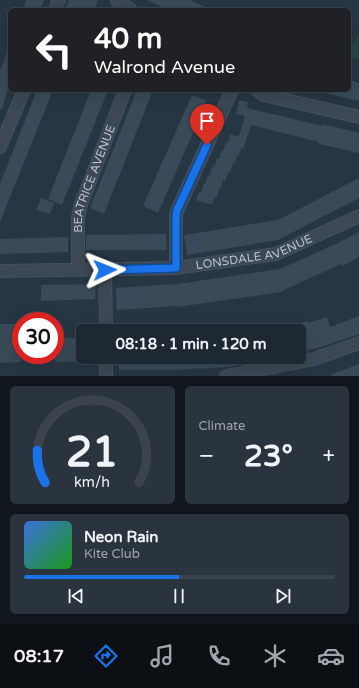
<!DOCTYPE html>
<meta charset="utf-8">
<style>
:root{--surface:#1d2832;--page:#2a343e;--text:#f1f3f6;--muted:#a0a6ac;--line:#3b444d;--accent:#1a73e8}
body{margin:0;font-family:"Varela Round",sans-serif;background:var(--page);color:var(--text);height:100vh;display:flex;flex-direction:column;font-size:15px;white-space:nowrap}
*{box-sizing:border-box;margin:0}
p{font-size:13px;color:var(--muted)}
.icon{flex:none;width:22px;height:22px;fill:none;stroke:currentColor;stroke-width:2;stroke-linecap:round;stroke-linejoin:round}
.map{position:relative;height:376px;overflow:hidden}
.details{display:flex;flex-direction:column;gap:10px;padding:10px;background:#10161c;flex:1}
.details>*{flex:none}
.banner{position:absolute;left:8px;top:8px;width:343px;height:84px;border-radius:6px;box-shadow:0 4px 16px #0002,0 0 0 1px var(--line);background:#202124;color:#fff;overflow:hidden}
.speed{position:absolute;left:12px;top:312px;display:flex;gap:8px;font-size:20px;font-weight:700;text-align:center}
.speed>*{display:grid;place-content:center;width:52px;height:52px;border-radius:50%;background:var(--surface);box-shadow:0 4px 16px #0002,0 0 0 1px var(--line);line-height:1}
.speed .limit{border:6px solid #d22;background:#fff;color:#111}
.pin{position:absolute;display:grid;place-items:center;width:34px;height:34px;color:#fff;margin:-41px -17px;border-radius:50% 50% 50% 0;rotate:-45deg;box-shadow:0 0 4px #0007}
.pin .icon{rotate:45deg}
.me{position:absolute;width:44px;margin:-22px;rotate:88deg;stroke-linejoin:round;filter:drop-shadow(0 0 3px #0008)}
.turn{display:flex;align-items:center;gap:14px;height:84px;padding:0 20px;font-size:18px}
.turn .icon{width:52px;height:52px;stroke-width:2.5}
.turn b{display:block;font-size:28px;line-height:34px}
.big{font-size:30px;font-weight:800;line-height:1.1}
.details .tile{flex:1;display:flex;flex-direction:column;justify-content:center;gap:6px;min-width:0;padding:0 14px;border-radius:6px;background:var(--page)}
.details .dial{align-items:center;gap:0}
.dial svg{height:104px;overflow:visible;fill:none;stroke:var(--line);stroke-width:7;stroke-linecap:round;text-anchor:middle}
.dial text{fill:var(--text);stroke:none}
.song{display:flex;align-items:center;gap:12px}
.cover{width:48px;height:48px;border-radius:6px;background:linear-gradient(135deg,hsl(220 70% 55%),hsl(120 70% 35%))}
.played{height:4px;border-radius:2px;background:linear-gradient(90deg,var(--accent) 50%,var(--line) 50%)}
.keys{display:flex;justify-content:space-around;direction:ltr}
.heat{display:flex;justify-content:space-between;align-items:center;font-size:22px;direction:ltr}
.details .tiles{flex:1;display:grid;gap:10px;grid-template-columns:1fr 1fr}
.tile:last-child{grid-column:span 2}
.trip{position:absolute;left:76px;top:324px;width:230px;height:40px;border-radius:6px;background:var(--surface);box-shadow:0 4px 16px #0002,0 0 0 1px var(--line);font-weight:800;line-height:40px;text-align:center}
.dock{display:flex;height:64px;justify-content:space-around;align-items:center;background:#0c1014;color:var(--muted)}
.dock .icon{width:28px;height:28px}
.dock .selected{color:var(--accent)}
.dock b{font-size:18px;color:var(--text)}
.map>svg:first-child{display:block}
.green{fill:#294444}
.building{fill:#394b59}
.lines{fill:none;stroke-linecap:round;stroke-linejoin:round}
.minor-casing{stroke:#45515c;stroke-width:14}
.minor{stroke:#3c4853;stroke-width:12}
.route-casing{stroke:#114b97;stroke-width:10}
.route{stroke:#1a73e8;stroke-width:7}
.labels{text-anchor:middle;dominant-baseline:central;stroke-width:4;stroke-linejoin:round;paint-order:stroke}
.street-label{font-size:12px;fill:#b9c3cd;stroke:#202d38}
</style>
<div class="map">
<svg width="359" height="376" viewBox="0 0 359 376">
<rect width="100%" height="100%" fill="#273643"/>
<!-- green -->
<path class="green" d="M359,33V60L349,58V51Z"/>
<!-- building -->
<path class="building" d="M26,0H44L40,10H23Z
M69,0H98L94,10H65Z
M147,0H190L211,10H169Z
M9,47H10V83L2,109H0V71Z
M349,80L359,83V101L325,93V90H349Z
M37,90H53L0,222V184Z
M91,90H108L62,205L48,199Z
M137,90H153L104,214L90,208Z
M192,95L207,101L158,213L143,206Z
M239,100L248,102L247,108L323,126V124L359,133V153L319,144V142L251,125L243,149L241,148L239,156L237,155L235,164L233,163L230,172H228L225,181L223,180L221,189L219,188L217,197H215L212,205L196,200L199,192H201L204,183L205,184L208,175L210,176L212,167H214L217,158L219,159L222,150L223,151L226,142L228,143L230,134L239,137L245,116L236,114Z
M359,178V198L278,240L187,255L184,235L278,220Z
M41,198L54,203L50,214L36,210Z
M359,232V257L342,266L341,264L282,291V292L177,307V306L117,310L116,288L171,284V285L280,269L338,243Z
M166,234L167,250H86V235Z
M68,237V252L0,254V239Z
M96,284L95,299L41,301V285Z
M359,316V334L321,347L304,351H300L299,346V331H283L282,328L308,321V323L327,317L330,327Z
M0,324H21V362L0,363Z
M55,338H83V361L55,362Z
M119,357H264V361L226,367L203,369V368L178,370H119Z
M359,364V376H331L330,375Z"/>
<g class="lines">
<defs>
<g id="minor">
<path d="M117,0L131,10"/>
<path d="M55,10L59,0"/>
<path d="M257,90L264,95L359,117"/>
<path d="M0,147L24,90"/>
<path d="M176,268V217L177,211L232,90"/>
<path id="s1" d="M78,270V218L80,207L125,90"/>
<path d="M105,270L106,331"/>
<path id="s2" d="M0,271L176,268L276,254L359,216"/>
<path d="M106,357V376"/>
<path d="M226,376L314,359L359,343"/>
</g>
</defs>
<!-- minor casing -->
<use href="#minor" class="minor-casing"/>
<!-- minor -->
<use href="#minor" class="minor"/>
</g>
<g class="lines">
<defs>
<path id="route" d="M105,270L176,268V217L177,210L207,145"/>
</defs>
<!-- route casing -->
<use href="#route" class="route-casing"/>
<!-- route -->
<use href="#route" class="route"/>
</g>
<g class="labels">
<!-- street labels -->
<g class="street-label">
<text stroke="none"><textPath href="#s1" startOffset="94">BEATRICE AVENUE</textPath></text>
<text stroke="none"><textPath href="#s2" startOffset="256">LONSDALE AVENUE</textPath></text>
</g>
</g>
</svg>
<div class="speed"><div class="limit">30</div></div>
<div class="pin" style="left:207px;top:145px;background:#d93025"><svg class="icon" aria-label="arrive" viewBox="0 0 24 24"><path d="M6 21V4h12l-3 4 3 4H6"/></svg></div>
<svg class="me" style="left:105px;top:270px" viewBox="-20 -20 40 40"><path d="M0-17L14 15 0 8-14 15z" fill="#1a73e8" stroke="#fff" stroke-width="4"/></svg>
<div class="trip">08:18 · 1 min · 120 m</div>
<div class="banner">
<div class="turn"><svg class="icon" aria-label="left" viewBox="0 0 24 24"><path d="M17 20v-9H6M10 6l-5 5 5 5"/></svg><div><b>40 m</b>Walrond Avenue</div></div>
</div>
</div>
<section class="details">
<div class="tiles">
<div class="tile dial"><svg viewBox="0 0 100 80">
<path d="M14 69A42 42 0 1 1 86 69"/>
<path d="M14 69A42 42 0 0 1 8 44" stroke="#1a73e8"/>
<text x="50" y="56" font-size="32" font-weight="700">21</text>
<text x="50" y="72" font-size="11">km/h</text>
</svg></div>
<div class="tile"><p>Climate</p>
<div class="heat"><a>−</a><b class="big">23°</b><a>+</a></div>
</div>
<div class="tile">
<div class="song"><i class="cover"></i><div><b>Neon Rain</b><p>Kite Club</p></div></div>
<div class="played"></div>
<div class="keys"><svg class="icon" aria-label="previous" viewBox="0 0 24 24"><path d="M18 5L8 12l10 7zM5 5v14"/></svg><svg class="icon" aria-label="pause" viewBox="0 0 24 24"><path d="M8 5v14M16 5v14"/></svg><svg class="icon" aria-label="next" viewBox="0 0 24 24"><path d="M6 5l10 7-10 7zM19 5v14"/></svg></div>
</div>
</div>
</section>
<nav class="dock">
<b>08:17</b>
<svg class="icon selected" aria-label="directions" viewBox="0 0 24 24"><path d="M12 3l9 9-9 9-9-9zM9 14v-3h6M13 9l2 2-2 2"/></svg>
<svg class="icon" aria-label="music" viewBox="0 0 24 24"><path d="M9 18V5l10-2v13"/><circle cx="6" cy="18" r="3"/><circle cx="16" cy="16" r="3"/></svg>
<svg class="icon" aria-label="phone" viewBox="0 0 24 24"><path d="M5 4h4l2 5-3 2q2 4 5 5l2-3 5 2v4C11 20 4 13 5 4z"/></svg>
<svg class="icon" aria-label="climate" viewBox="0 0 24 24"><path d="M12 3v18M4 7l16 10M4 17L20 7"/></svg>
<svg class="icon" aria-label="car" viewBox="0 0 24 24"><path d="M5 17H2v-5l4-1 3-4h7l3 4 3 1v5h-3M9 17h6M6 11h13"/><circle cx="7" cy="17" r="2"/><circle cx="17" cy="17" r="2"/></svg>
</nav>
